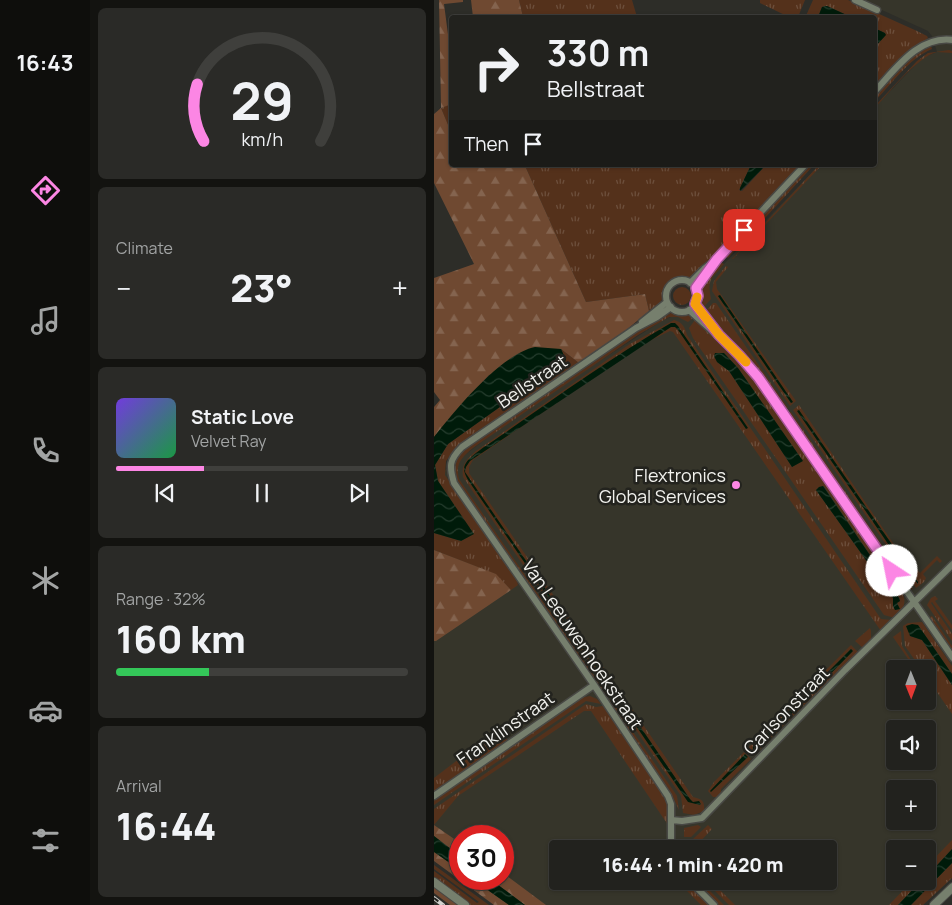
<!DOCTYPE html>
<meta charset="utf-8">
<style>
:root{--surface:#22221e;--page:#2a2a27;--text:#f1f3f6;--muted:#a2a4a4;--line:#3f3f3c;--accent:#fc86e4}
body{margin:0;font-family:Manrope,sans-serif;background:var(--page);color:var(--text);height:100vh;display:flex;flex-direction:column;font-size:19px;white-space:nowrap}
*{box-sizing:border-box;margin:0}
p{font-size:16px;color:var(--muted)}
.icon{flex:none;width:28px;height:28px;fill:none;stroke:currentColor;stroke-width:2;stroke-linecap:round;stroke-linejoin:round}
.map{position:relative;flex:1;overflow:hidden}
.side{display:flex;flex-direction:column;gap:8px;padding:8px;background:#131310;width:344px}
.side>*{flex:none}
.banner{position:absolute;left:15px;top:15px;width:428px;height:152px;border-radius:5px;box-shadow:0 1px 4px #0004,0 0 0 1px var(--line);background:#22221e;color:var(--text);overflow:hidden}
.needle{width:32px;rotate:179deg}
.fabs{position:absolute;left:452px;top:660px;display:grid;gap:10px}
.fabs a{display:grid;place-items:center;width:50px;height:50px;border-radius:5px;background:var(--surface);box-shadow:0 1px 4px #0004,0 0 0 1px var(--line);font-size:25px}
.speed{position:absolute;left:15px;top:825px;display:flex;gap:10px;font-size:25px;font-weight:700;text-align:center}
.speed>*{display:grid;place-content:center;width:65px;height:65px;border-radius:50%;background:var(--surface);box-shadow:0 1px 4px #0004,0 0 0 1px var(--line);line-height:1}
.speed .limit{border:8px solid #d22;background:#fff;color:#111}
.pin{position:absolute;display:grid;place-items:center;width:42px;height:42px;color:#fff;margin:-21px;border-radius:10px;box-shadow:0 2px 8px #0006}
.me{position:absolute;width:55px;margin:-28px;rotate:326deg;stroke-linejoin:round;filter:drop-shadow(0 0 4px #0008)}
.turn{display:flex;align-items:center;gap:18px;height:105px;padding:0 15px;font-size:22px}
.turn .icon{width:65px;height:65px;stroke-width:2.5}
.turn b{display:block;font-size:35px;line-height:42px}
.then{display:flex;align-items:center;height:48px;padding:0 15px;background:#0003;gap:10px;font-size:19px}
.big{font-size:38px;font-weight:800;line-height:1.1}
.side .card{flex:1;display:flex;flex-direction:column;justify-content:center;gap:8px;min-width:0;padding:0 18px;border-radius:8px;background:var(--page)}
.side .dial{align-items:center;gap:0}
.dial svg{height:130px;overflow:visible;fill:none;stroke:var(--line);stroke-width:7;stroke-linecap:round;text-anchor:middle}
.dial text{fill:var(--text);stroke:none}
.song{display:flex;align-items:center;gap:15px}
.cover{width:60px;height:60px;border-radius:8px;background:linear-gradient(135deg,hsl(260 70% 55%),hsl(140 70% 35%))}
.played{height:5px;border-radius:2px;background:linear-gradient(90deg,var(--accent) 30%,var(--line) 30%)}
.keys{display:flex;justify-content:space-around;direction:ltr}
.heat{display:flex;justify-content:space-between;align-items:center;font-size:28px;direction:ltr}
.charge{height:8px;border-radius:4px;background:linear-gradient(90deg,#34c759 32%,var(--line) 0)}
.trip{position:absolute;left:115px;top:840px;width:288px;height:50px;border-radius:5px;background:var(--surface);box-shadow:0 1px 4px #0004,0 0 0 1px var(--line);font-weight:800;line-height:50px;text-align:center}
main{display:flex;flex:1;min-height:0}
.tabs{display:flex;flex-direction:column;width:90px;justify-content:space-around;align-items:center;background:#0e0e0c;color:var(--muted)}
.tabs .icon{width:35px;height:35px}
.tabs .current{color:var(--accent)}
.tabs b{font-size:22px;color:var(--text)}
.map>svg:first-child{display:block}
.built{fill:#36352a;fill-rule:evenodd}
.grass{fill:url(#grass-tufts);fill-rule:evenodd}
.forest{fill:url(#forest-firs)}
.water{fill:url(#water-waves)}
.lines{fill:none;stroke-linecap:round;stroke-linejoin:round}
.minor-casing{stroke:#484844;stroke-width:9}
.tertiary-casing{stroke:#484844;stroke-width:10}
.minor{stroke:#767f6d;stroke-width:6}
.tertiary{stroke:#767f6d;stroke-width:8}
.rail-casing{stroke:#d2d2ce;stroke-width:4}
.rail{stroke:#23231e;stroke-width:2;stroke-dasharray:5.5;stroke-linecap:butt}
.route-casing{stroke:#a45794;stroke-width:12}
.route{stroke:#fc86e4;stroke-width:9}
.slow{stroke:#f59e0b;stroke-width:9}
.poi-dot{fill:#fc86e4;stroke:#23231e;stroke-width:2}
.labels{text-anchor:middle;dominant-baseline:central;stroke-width:5;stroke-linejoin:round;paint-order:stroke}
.street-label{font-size:18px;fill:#f1f1ed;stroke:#23231e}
.poi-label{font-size:18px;fill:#f1f1ed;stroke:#23231e;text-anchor:end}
</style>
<main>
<nav class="tabs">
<b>16:43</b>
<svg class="icon current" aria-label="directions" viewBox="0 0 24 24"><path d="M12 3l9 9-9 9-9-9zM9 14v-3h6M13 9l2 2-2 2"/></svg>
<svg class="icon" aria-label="music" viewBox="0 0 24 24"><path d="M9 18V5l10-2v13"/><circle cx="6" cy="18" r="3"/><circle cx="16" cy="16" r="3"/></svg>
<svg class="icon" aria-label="phone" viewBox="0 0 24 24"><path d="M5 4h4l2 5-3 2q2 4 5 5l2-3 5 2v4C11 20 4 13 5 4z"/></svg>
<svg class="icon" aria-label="climate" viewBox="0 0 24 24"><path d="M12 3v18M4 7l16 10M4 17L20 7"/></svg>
<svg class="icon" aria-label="car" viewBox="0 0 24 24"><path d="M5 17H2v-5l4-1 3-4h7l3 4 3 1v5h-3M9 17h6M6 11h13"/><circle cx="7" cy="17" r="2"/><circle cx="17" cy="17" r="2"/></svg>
<svg class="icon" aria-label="filters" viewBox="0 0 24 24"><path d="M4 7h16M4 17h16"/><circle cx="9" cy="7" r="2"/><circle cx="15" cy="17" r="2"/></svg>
</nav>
<section class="side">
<div class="card dial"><svg viewBox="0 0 100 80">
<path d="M14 69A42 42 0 1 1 86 69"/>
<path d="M14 69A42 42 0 0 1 10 34" stroke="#fc86e4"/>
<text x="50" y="56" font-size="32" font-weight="700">29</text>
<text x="50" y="72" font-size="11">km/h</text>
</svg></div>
<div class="card"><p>Climate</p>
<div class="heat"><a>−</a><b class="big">23°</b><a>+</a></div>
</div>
<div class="card">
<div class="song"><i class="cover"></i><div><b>Static Love</b><p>Velvet Ray</p></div></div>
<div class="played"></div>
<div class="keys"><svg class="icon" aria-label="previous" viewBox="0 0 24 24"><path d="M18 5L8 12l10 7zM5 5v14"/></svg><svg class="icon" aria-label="pause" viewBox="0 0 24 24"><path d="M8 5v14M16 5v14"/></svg><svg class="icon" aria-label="next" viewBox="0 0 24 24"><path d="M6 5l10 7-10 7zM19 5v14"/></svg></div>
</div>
<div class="card"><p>Range · 32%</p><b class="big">160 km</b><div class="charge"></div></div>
<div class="card"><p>Arrival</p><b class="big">16:44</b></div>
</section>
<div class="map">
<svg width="519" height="905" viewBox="0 0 519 905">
<defs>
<pattern id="grass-tufts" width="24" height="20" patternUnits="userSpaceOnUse" patternTransform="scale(1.25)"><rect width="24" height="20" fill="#54311b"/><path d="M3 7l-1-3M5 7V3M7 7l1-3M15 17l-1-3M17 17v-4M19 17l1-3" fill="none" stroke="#6d4f3c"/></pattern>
<pattern id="forest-firs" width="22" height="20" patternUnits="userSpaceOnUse" patternTransform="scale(1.25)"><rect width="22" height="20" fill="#6f4931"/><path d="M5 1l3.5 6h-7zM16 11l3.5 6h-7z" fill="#84644f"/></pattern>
<pattern id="water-waves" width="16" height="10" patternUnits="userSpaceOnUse" patternTransform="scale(1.25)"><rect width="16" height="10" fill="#001b0a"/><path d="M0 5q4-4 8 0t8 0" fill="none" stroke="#263d2e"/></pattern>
</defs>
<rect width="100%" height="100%" fill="#2d2d28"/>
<!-- built -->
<path class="built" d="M426,0H518V871L487,905H65L29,879H69V836H26V877L0,857V642L7,473L87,412L229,320L242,315L254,318L270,299L269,286L385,165H440V108L488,58L503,52L498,36L494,31ZM461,669H494V701H461ZM461,729H494V761H461ZM461,789H494V821H461ZM124,849H394V881H124ZM461,849H494V881H461Z"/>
<!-- grass -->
<path class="grass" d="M85,0H198L203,17H89Z
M326,0H371L364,17H355L326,3Z
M379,0H414L483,31L493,36L494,38L468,57L440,87V48L450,37L451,33L440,28V18L417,17L393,6L388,7L384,17L371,18Z
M497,46L498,49C474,59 458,84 440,102V97L479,56Z
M515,50L518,51V53C514,53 507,52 503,52C484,56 453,95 440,109V107L483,61L494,53Z
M17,104V132L7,108Z
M99,165H317L306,188L305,190L308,191L332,165H367L292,244L257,277L240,279L235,282L232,287L229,298L225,304L215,311L211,294L152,302L92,168Z
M376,165H380L294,258L292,256L302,244Z
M385,165L387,166L299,259H298Z
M286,262L290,264C277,280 273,278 277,299L268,309C259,291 276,275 286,262Z
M292,266L294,267L282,282L283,289L362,401L356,406L278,291L280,281ZM285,295H286L358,402L357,403L284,296Z
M239 296a9 9 0 1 1 18 0a9 9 0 1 1-18 0Z
M279,303H282L354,408L349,407L324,370L271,312Z
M237,313L255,315L259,318L254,322L244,317H235L204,335L46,443C33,453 20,460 25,479L174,696L173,697L23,481C19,467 21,459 32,449L198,334Z
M240,320C248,322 251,327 253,335L447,619L458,620L447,631L239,332L236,331L209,344L39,460L35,467V473L259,797C268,799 271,801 270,811L260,815L249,813L247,796L29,477C27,464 33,459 42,451L196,344Z
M261,320L314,369L461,581C471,597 476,602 461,618L450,615L259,338L255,328ZM290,353L304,368L368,461L358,467L295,371L283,362ZM390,486L465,598L466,601L463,603L465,609L461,610L459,606V598L382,490L385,487Z
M127,349L145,363L21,449L12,461L11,475L83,581L84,585L77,590L61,574L0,550V533L27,541L39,534L4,481L1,465L14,444L132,360Z
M365,405L474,565L478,563L486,573L503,556L508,561L506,563L503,560L489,574L492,578L490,582L482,588L359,410ZM363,411L484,582V583L472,570Z
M356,412H357L479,590L473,586L355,416Z
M501,596L504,599L501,601L518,625V630L498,602L497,603L518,634V641L493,605L497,598Z
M498,616L518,646V653L494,618Z
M488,622L518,666V674L484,625L476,636L488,640L518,685V714L494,679V669H487L471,646L469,626L474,623Z
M436,628L437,631V639L429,648L421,641Z
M467,631L468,646L483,669H481L459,637Z
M417,645L424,652L420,659L417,658L321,754L314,748ZM417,649L418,651L326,746L318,748Z
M156,696L163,699L167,704L152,701L0,805V799L146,698Z
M177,700L243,796L245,810L239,797L175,702Z
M152,704L162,707L169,706L232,799L235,814L234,825L157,711H150L24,796L0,825V809Z
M64,729L66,731L69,730L73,740L0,792V778Z
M310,752L317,759L287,789V794L284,797H279L274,791L280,782Z
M264,825L267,827L257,837H250V828Z
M274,825L278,829L259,849H248L249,841H257Z
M518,840V849L494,875V865Z
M518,863V878L489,905H477Z
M0,865L55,905H37L0,878V871L43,903L45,902L0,869Z
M243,881H251L277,905H267Z
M260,881H266L290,905H284Z
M271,881H277L301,905H295Z
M478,881H487L464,905H455Z"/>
<!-- forest -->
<path class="forest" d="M5,0H29V2L10,4L17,57L18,104L7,108L17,132L18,165H99L92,168L152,302L211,294L215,311L191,331L145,363L127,349L55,375L0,437V407L6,400L0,392V278L40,264L0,183V114L7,108Z
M37,0H85L89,17H39Z
M0,550L62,574L77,590L2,641H0Z
M0,825L26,843V856L0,836Z
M0,852L26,870V879H38L75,905H60L0,861Z
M69,873L112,905H91L56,879H69Z
M0,886L26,905H16L0,893Z"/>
<!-- water -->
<path class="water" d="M391,6H393L417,17H384L388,7Z
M440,28L451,33L452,35L440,48Z
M317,165H332L306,191V188Z
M286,295L359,402L357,403L284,296Z
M237,323H241L244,326L314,428L312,429L244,330L241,327H237L36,461L32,467L31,472L256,799L259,802L265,801L267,804L266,805L254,802L34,480C31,474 28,469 32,463C37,454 66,437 75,430C128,393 181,355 237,323Z
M101,347L127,349L132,360L14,444L1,465L4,481L40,534L27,541L0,533V437C22,409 67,354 101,347Z
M281,353H290L304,368L369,461L358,467L295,371L283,362L280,356Z
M365,410L484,582V584L472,570L363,411Z
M389,486L465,598L466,601L463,603L466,609L461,610L459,606V598L382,490L385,487Z
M478,624L484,625L518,674V685L488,640L476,636L472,626Z
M417,649L419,651L326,746L319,750V747Z
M311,754L314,757L277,792L276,791Z
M0,836L26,856V870L0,852Z
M518,849V863L477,905H464L487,881H494V875Z
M38,879H56L91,905H75Z"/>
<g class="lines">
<defs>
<path id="minor" d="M421,0L443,10
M440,92C461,70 484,35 519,40
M232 296a16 16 0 1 1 32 0a16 16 0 1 1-32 0Z
M256,283L270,269L283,259L371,165
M262,288L280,264
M261,304L281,330
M255,310L305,355L324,377L519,658
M208,322L233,302
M0,796L160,685
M237,820L248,821L268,818L411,670L519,564
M237,849V804L234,796L160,685L20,483C15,466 15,460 28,447L202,328L223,317L237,307
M256,881L280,905"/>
<path id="tertiary" d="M0,882L31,905
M500,905L519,887"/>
</defs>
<!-- minor casing -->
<use href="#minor" class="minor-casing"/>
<!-- tertiary casing -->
<use href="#tertiary" class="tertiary-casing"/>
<!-- minor -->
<use href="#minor" class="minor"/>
<!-- tertiary -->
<use href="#tertiary" class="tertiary"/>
<defs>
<path id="rail" d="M0,898L9,905"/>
</defs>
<!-- rail casing -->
<use href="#rail" class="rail-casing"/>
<!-- rail -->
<use href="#rail" class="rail"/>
</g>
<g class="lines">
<defs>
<path id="route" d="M310,230L283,259L262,288L264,296L261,304L285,335L305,355L324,377L458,571"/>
</defs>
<!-- route casing -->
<use href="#route" class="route-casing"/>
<!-- route -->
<use href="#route" class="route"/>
<!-- slow -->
<path class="slow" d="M263,297L261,304L285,335L312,362"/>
</g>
<!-- markers -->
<circle class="poi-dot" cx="302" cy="485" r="5"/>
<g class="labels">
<!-- street labels -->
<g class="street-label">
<text transform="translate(98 381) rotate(-34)">Bellstraat</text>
<text transform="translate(149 644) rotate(56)">Van Leeuwenhoekstraat</text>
<text transform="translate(352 710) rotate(-46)">Carlsonstraat</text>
<text transform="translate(71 728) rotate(-35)">Franklinstraat</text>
</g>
<!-- poi labels -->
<g class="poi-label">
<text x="292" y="475">Flextronics<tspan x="292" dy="21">Global Services</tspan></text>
</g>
</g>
</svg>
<div class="fabs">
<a><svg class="needle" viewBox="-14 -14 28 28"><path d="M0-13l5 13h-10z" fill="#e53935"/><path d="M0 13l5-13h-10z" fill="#a2a4a4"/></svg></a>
<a><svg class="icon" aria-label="sound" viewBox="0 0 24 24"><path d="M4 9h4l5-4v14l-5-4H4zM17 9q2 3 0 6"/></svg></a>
<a>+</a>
<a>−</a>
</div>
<div class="speed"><div class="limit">30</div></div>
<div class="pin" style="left:310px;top:230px;background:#d93025"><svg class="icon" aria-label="arrive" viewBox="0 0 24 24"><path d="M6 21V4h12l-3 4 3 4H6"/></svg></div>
<svg class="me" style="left:458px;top:571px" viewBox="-20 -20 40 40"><circle r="19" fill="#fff"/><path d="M0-13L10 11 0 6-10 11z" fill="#fc86e4"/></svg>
<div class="trip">16:44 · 1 min · 420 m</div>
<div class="banner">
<div class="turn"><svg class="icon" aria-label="right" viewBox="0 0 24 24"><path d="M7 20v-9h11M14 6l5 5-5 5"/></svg><div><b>330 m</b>Bellstraat</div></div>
<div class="then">Then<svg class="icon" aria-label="arrive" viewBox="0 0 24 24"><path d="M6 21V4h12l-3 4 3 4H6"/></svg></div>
</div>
</div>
</main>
